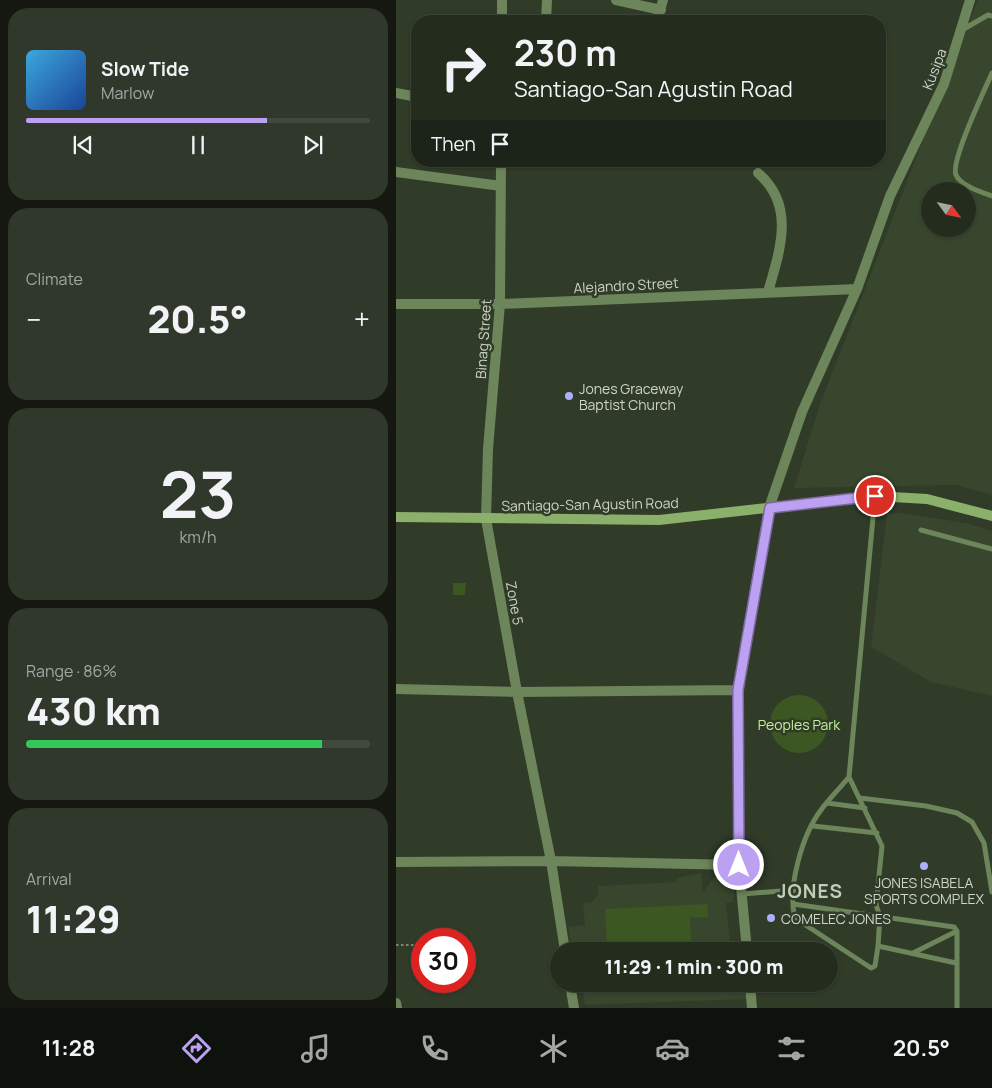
<!DOCTYPE html>
<meta charset="utf-8">
<style>
:root{--surface:#242c1e;--page:#30382b;--text:#f1f3f6;--muted:#a3a7a4;--line:#41483c;--accent:#bca0f2}
body{margin:0;font-family:Manrope,sans-serif;background:var(--page);color:var(--text);height:100vh;display:flex;flex-direction:column;font-size:19px;white-space:nowrap}
*{box-sizing:border-box;margin:0}
p{font-size:16px;color:var(--muted)}
.icon{flex:none;width:28px;height:28px;fill:none;stroke:currentColor;stroke-width:2;stroke-linecap:round;stroke-linejoin:round}
.map{position:relative;flex:1;overflow:hidden}
.details{display:flex;flex-direction:column;gap:8px;padding:8px;background:#141810;width:396px}
.details>*{flex:none}
.hud{position:absolute;left:15px;top:15px;width:475px;height:152px;border-radius:20px;box-shadow:0 1px 4px #0004,0 0 0 1px var(--line);background:#242c1e;color:var(--text);overflow:hidden}
.needle{width:32px;rotate:123deg}
.fabs{position:absolute;left:525px;top:182px;display:grid;gap:10px}
.fabs a{display:grid;place-items:center;width:55px;height:55px;border-radius:50%;background:var(--surface);box-shadow:0 1px 4px #0004,0 0 0 1px var(--line);font-size:25px}
.speed{position:absolute;left:15px;top:928px;display:flex;gap:10px;font-size:25px;font-weight:700;text-align:center}
.speed>*{display:grid;place-content:center;width:65px;height:65px;border-radius:50%;background:var(--surface);box-shadow:0 1px 4px #0004,0 0 0 1px var(--line);line-height:1}
.speed .limit{border:8px solid #d22;background:#fff;color:#111}
.pin{position:absolute;display:grid;place-items:center;width:42px;height:42px;color:#fff;margin:-21px;border:2px solid #fff;border-radius:50%;box-shadow:0 1px 5px #0007}
.me{position:absolute;width:55px;margin:-28px;rotate:0deg;stroke-linejoin:round;filter:drop-shadow(0 0 4px #0008)}
.turn{display:flex;align-items:center;gap:18px;height:105px;padding:0 20px;font-size:22px}
.turn .icon{width:65px;height:65px;stroke-width:2.5}
.turn b{display:block;font-size:35px;line-height:42px}
.then{display:flex;align-items:center;height:48px;padding:0 20px;background:#0003;gap:10px;font-size:19px}
.big{font-size:38px;font-weight:800;line-height:1.1}
.details .card{flex:1;display:flex;flex-direction:column;justify-content:center;gap:8px;min-width:0;padding:0 18px;border-radius:20px;background:var(--page)}
.details .dial{align-items:center;gap:0}
.dial b{font-size:65px;line-height:1}
.song{display:flex;align-items:center;gap:15px}
.cover{width:60px;height:60px;border-radius:8px;background:linear-gradient(135deg,hsl(200 70% 55%),hsl(220 70% 35%))}
.played{height:5px;border-radius:2px;background:linear-gradient(90deg,var(--accent) 70%,var(--line) 70%)}
.keys{display:flex;justify-content:space-around;direction:ltr}
.heat{display:flex;justify-content:space-between;align-items:center;font-size:28px;direction:ltr}
.charge{height:8px;border-radius:4px;background:linear-gradient(90deg,#34c759 86%,var(--line) 0)}
.trip{position:absolute;left:154px;top:942px;width:288px;height:50px;border-radius:25px;background:var(--surface);box-shadow:0 1px 4px #0004,0 0 0 1px var(--line);font-weight:800;line-height:50px;text-align:center}
.dock{display:flex;height:80px;justify-content:space-around;align-items:center;background:#0e120c;color:var(--muted)}
.dock .icon{width:35px;height:35px}
.dock .selected{color:var(--accent)}
.dock b{font-size:22px;color:var(--text)}
main{display:flex;flex:1;min-height:0}
.map>svg:first-child{display:block}
.built{fill:#38462d;fill-rule:evenodd}
.green{fill:#3c5721}
.lines{fill:none;stroke-linecap:round;stroke-linejoin:round}
.path{stroke:#7d8676;stroke-width:2;stroke-dasharray:2.5 2.5;stroke-linecap:butt}
.service{stroke:#6d855a;stroke-width:5}
.minor{stroke:#6d855a;stroke-width:10}
.secondary{stroke:#8ab06c;stroke-width:10}
.route-casing{stroke:#7a689d;stroke-width:12}
.route{stroke:#bca0f2;stroke-width:9}
.poi-dot{fill:#acaffb;stroke:#303b28;stroke-width:2}
.labels{text-anchor:middle;dominant-baseline:central;stroke-width:5;stroke-linejoin:round;paint-order:stroke}
.street-label{font-size:14px;fill:#cdd4c8;stroke:#303b28}
.poi-label{font-size:14px;fill:#cdd4c8;stroke:#303b28;text-anchor:start}
.park-label{font-size:14px;fill:#c0ef9a;stroke:#303b28}
.district-label{font-size:19px;font-weight:bold;letter-spacing:1px;fill:#c1ceb7;stroke:#303b28}
</style>
<main>
<section class="details">
<div class="card">
<div class="song"><i class="cover"></i><div><b>Slow Tide</b><p>Marlow</p></div></div>
<div class="played"></div>
<div class="keys"><svg class="icon" aria-label="previous" viewBox="0 0 24 24"><path d="M18 5L8 12l10 7zM5 5v14"/></svg><svg class="icon" aria-label="pause" viewBox="0 0 24 24"><path d="M8 5v14M16 5v14"/></svg><svg class="icon" aria-label="next" viewBox="0 0 24 24"><path d="M6 5l10 7-10 7zM19 5v14"/></svg></div>
</div>
<div class="card"><p>Climate</p>
<div class="heat"><a>−</a><b class="big">20.5°</b><a>+</a></div>
</div>
<div class="card dial"><b>23</b><p>km/h</p></div>
<div class="card"><p>Range · 86%</p><b class="big">430 km</b><div class="charge"></div></div>
<div class="card"><p>Arrival</p><b class="big">11:29</b></div>
</section>
<div class="map">
<svg width="596" height="1008" viewBox="0 0 596 1008">
<rect width="100%" height="100%" fill="#303b28"/>
<!-- built -->
<path class="built" d="M582,0H596V495L560,485L398,488L424,404ZM534,191H571V229H534Z
M504,513L570,523L596,531V696L535,682L475,647L491,514Z
M305,873L307,892L319,876L337,878L338,902L330,903L335,951H193L192,941L175,943L172,927L189,925L187,903L195,902L202,895V886L281,882V878Z
M186,984H351L352,999L189,1005Z"/>
<!-- green -->
<path class="green" d="M57,583H70L69,595H57Z
M374 724a29 29 0 1 1 58 0a29 29 0 1 1-58 0Z
M311,904L312,917L294,918L295,951H211L209,909Z"/>
<g class="lines">
<!-- path -->
<path class="path" d="M0,945H26"/>
<!-- service -->
<path class="service" d="M566,30L592,15L596,16
M596,73C589,89 554,162 560,175C565,186 585,192 596,196
M479,496L453,777L486,846L480,905L484,916L482,946
M525,530L596,549
M453,777C444,788 433,799 425,810C406,835 391,888 399,918L475,968L479,966L482,946L560,963
M464,798L530,806L561,813L576,822L588,843L596,892
M431,803L469,808
M417,826L481,833
M346,894L398,890
M397,904L558,927L561,931V1008
M517,953L561,931"/>
<!-- minor -->
<path class="minor" d="M106,0V21
M220,0L265,10
M150,21L151,0
M261,21L267,0
M0,93L21,97
M105,161L104,304L92,449L90,519L121,692L155,861L169,951
M0,172L105,186
M362,173C400,206 384,250 372,292
M0,304H104L461,289
M0,689L121,692L342,690
M0,862L155,861L343,865
M351,951L343,865L342,690L373,508L406,412L461,289L494,196L548,84L574,0
M174,984L178,1008
M354,984L356,1008
M0,1003L1,1008"/>
<!-- secondary -->
<path class="secondary" d="M0,517L263,520L479,496L531,499L596,516"/>
</g>
<g class="lines">
<defs>
<path id="route" d="M343,865L342,690L374,508L479,496"/>
</defs>
<!-- route casing -->
<use href="#route" class="route-casing"/>
<!-- route -->
<use href="#route" class="route"/>
</g>
<!-- markers -->
<g class="poi-dot">
<circle cx="173" cy="396" r="5"/>
<circle cx="528" cy="866" r="5"/>
<circle cx="375" cy="918" r="5"/>
</g>
<g class="labels">
<!-- street labels -->
<g class="street-label">
<text transform="translate(538 69) rotate(-69)">Kusipa</text>
<text transform="translate(230 285) rotate(-3)">Alejandro Street</text>
<text transform="translate(87 339) rotate(-86)">Binag Street</text>
<text transform="translate(194 504) rotate(-1)">Santiago-San Agustin Road</text>
<text transform="translate(119 603) rotate(80)">Zone 5</text>
</g>
<!-- poi labels -->
<g class="poi-label">
<text x="183" y="388">Jones Graceway<tspan x="183" dy="16">Baptist Church</tspan></text>
<text x="528" y="882" text-anchor="middle">JONES ISABELA<tspan x="528" dy="16">SPORTS COMPLEX</tspan></text>
<text x="385" y="918">COMELEC JONES</text>
</g>
<!-- park labels -->
<g class="park-label">
<text x="403" y="724">Peoples Park</text>
</g>
<!-- district labels -->
<g class="district-label">
<text x="414" y="891">JONES</text>
</g>
</g>
</svg>
<div class="fabs">
<a><svg class="needle" viewBox="-14 -14 28 28"><path d="M0-13l5 13h-10z" fill="#e53935"/><path d="M0 13l5-13h-10z" fill="#a3a7a4"/></svg></a>
</div>
<div class="speed"><div class="limit">30</div></div>
<div class="pin" style="left:479px;top:496px;background:#d93025"><svg class="icon" aria-label="arrive" viewBox="0 0 24 24"><path d="M6 21V4h12l-3 4 3 4H6"/></svg></div>
<svg class="me" style="left:343px;top:865px" viewBox="-20 -20 40 40"><circle r="17" fill="#bca0f2" stroke="#fff" stroke-width="3"/><path d="M0-11L8 9 0 5-8 9z" fill="#fff"/></svg>
<div class="trip">11:29 · 1 min · 300 m</div>
<div class="hud">
<div class="turn"><svg class="icon" aria-label="right" viewBox="0 0 24 24"><path d="M7 20v-9h11M14 6l5 5-5 5"/></svg><div><b>230 m</b>Santiago-San Agustin Road</div></div>
<div class="then">Then<svg class="icon" aria-label="arrive" viewBox="0 0 24 24"><path d="M6 21V4h12l-3 4 3 4H6"/></svg></div>
</div>
</div>
</main>
<nav class="dock">
<b>11:28</b>
<svg class="icon selected" aria-label="directions" viewBox="0 0 24 24"><path d="M12 3l9 9-9 9-9-9zM9 14v-3h6M13 9l2 2-2 2"/></svg>
<svg class="icon" aria-label="music" viewBox="0 0 24 24"><path d="M9 18V5l10-2v13"/><circle cx="6" cy="18" r="3"/><circle cx="16" cy="16" r="3"/></svg>
<svg class="icon" aria-label="phone" viewBox="0 0 24 24"><path d="M5 4h4l2 5-3 2q2 4 5 5l2-3 5 2v4C11 20 4 13 5 4z"/></svg>
<svg class="icon" aria-label="climate" viewBox="0 0 24 24"><path d="M12 3v18M4 7l16 10M4 17L20 7"/></svg>
<svg class="icon" aria-label="car" viewBox="0 0 24 24"><path d="M5 17H2v-5l4-1 3-4h7l3 4 3 1v5h-3M9 17h6M6 11h13"/><circle cx="7" cy="17" r="2"/><circle cx="17" cy="17" r="2"/></svg>
<svg class="icon" aria-label="filters" viewBox="0 0 24 24"><path d="M4 7h16M4 17h16"/><circle cx="9" cy="7" r="2"/><circle cx="15" cy="17" r="2"/></svg>
<b>20.5°</b>
</nav>
